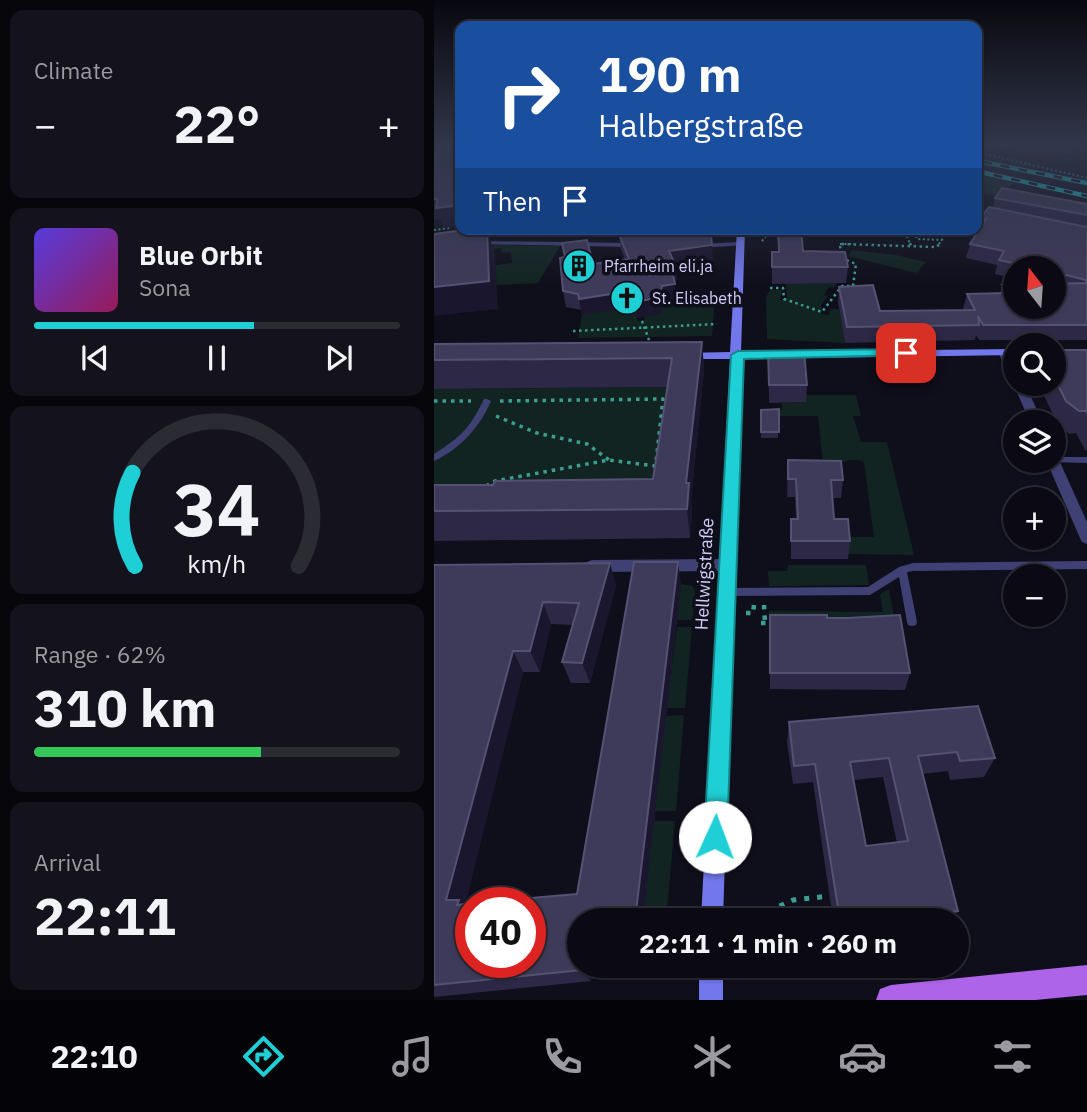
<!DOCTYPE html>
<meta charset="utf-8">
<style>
:root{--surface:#0b0a14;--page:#14131d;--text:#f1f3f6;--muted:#9a9aa0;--line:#2b2b34;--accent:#1ecfd5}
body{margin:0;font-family:"IBM Plex Sans",sans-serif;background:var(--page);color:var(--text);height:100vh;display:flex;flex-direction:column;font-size:26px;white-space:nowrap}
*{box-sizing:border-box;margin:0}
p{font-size:23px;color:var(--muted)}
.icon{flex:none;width:38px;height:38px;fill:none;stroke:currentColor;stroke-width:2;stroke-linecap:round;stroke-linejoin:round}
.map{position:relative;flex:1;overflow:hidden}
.drawer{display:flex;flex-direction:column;gap:10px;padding:10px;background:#06060b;width:434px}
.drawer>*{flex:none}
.banner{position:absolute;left:21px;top:21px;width:527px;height:214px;border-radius:14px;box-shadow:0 2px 5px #0004,0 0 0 2px var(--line);background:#1a4fa0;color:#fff;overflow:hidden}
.needle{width:46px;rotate:343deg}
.tools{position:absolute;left:569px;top:256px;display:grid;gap:14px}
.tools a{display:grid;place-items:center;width:63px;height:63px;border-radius:50%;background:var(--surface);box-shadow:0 2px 5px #0004,0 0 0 2px var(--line);font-size:35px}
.speed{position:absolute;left:21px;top:887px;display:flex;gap:14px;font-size:35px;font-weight:700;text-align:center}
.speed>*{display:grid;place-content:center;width:91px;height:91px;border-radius:50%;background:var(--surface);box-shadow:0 2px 5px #0004,0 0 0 2px var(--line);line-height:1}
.speed .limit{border:10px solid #d22;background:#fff;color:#111}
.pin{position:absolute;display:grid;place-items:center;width:60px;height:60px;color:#fff;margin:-30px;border-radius:14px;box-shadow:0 4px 10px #0006}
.me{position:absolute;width:77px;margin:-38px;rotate:2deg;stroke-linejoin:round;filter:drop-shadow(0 0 5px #0008)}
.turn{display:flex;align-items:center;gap:24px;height:147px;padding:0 28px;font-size:32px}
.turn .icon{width:91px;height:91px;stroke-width:2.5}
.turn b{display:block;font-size:49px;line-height:60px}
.then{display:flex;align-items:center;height:66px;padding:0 28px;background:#0003;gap:14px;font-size:26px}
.big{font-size:52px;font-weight:800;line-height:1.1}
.drawer .tile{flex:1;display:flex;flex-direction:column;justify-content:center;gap:10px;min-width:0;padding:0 24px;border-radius:14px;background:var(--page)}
.drawer .dial{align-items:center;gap:0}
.dial svg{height:182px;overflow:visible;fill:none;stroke:var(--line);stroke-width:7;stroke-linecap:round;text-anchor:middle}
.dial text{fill:var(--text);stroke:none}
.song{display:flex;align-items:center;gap:21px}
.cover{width:84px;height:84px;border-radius:10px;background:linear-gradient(135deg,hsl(250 70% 55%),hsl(330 70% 35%))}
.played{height:7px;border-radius:4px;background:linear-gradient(90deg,var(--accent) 60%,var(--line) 60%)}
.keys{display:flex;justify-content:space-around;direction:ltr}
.heat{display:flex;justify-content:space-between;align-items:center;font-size:38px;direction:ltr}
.charge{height:10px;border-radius:5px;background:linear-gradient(90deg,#34c759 62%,var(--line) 0)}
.trip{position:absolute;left:133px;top:908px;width:402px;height:70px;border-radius:35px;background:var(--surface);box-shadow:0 2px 5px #0004,0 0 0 2px var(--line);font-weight:800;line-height:70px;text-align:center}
.tab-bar{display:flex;height:112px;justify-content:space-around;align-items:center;background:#040408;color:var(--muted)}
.tab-bar .icon{width:49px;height:49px}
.tab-bar .selected{color:var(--accent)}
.tab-bar b{font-size:32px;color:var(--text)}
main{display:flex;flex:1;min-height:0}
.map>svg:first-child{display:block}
.green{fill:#122422}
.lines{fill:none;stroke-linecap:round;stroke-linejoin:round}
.path-far4{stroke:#3c9e92;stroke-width:2;stroke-dasharray:2 2.5;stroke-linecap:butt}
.path-far3{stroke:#3c9e92;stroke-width:2.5;stroke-dasharray:2.5 3.5;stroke-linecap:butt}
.path-far2{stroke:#3c9e92;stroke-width:3.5;stroke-dasharray:3.5 5;stroke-linecap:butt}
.path-far1{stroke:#3c9e92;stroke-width:4.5;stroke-dasharray:4.5 6;stroke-linecap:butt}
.path{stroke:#3c9e92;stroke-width:5;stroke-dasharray:5 8;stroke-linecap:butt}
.lane{fill:#3f4174;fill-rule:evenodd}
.street{fill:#3f4174;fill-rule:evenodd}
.secondary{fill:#7278eb;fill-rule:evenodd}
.primary{fill:#ae64e9;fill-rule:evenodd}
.rail-casing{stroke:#1ecfd5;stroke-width:4.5}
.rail{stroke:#0f0e1b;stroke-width:2.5;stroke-dasharray:9;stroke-linecap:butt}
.wall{fill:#2c2846;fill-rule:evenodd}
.shaded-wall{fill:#19162d}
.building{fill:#3e3a59;stroke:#555172;stroke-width:2;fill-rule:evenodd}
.route{fill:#1ecfd5;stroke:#14878a;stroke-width:2}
.labels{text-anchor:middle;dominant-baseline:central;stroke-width:7;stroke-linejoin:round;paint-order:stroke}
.far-poi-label{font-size:16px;fill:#d0cef8;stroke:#0f0e1b;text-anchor:start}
.street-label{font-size:18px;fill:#d0cef8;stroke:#0f0e1b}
</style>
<main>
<section class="drawer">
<div class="tile"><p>Climate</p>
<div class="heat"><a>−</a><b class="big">22°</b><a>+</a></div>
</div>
<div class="tile">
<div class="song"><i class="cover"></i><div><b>Blue Orbit</b><p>Sona</p></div></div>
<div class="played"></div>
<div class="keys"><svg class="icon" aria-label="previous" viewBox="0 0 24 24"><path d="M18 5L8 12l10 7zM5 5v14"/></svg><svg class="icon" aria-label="pause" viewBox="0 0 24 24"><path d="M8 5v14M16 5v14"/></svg><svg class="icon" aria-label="next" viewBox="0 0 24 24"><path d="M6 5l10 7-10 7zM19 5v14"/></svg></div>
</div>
<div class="tile dial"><svg viewBox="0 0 100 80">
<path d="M14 69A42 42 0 1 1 86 69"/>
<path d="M14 69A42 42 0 0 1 13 28" stroke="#1ecfd5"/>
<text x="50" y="56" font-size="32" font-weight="700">34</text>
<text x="50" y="72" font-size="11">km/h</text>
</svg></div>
<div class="tile"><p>Range · 62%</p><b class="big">310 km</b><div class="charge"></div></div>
<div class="tile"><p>Arrival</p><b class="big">22:11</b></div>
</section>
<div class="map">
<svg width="653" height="1000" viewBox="0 0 653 1000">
<rect width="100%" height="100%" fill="#0f0e1b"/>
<!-- green -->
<path class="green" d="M543,174L579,182L570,197L543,193Z
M0,244L126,246L104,283L34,287L0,273L78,263L77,252L68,253L67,248L0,256Z
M418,250L462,255L492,262L482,273L414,256Z
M352,283H403L400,288L395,287L390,295L394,296L387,305L388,314L395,315L396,309H405L411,343L333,339L332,297L336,290H348L346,300H353Z
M255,298H281L278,336L144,338L148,315L198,307L204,321L211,320L210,317L226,314L230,302Z
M241,387L225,495L0,512V389Z
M371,395H422L427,416H419L427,442H453L480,555L413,554L412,537H440L430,463C416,453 403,469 389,464L384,416H337L336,410H348V403L371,402Z
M354,565H432L435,585L335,586L334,571H353Z
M247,584L258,586L261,591L259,620H243Z
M455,589L460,617L335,618V611L449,612L446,594Z
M243,627H258L251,708H233Z
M250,715L242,811H221L232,716Z
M220,821H241L232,920H209Z"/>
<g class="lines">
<!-- path-far4 -->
<path class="path-far4" d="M542,152L653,178
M0,230L15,228
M473,236L476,244
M482,236L483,239L508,240
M328,241L338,229
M406,244H420
M505,244L513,232"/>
<!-- path-far3 -->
<path class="path-far3" d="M476,243L477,246
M336,288H349L350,299L388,312L408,286H419L422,264L407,258L406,244L503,247L506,243
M208,321L215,340
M139,331L283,324"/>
<!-- path-far2 -->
<path class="path-far2" d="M0,401H37
M66,401L229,399L222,462
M62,416L103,433L153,444L175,460
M52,486L61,481L175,460L221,466"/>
<!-- path-far1 -->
<path class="path-far1" d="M330,605L331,623
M312,613H319L320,605
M327,623H339"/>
<!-- path -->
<path class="path" d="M322,917L359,900L396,896"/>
<!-- lane -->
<path class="lane" d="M46,241L197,243L200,245L197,247L44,244V242Z
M307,242L309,243V245L267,248L264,246L267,244Z
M50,399H53L57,401C46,427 26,449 0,461V454C27,437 36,428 50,399Z
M620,457H653V463L617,462L616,460H620Z
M653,561V569L479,571L473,572L483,622L482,625L478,626L474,625L473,622L465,577L436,595L292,596L289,595L287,592L289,589L292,588L434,587L465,567L479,563Z"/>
<!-- street -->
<path class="street" d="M542,211L569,216L570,218L566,221L542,216Z
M570,349L574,350L581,363V378L575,375L564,352Z
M581,381V383H591L608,422H596L579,383Z
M620,456L625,460L653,522V544L648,542L646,538L612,460H620Z
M293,559L298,561L301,565L298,569L293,571L158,572L153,570L150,566L153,562L158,560Z"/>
<!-- secondary -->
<path class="secondary" d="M303,229H311L307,352L581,349V355L307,359L289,920H267L296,359H250L244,356L250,353L296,352Z
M265,966H289V1000H265Z"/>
<!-- primary -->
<path class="primary" d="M653,965V995L601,1000H442L446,989L457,985Z"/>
<defs>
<path id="rail" d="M549,162L653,183
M542,171L653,196"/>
</defs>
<!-- rail casing -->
<use href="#rail" class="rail-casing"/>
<!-- rail -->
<use href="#rail" class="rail"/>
</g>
<!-- wall -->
<path class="wall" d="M564,145H641L638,154L565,150Z
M561,198L653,204V340H545L542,335L541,340L411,343L404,302L405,287L446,311L530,310L529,309L533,294L566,293L568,285L620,306V268H581V279L561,274L563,265L532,258L536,244L543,232L546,218L559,208Z
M344,229H376V234H368L369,251L414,267L412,283L338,284V252H344Z
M465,229H487L486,236H468Z
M185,234L279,260L241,265L243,280L240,281L243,300L230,302L227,314L202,318L198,307L148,315L147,310L132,307L129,291L159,264L191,259L187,249Z
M268,342L270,370L257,501L258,512L256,538L0,541V485H59L219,479L233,387L0,389V344Z
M620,350H653V450H651L642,433L635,434L623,423L604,383H620Z
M334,351L373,385L372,402L335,403Z
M345,409L344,438H327V410Z
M354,460L409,480L407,498H398L400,519L416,541L414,559H357V519H362L361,497H353Z
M0,565L182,585L156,683H137L128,662L139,625L117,624L106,672H89L31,904L143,894L247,584L209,920H145V966H173L158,968L157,981L0,997Z
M336,615L414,618L476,673L471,690L336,689Z
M355,722L561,758L550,777L516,780L514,771L488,774L524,911L516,920H399L379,782L359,784L353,742ZM449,777L463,843L432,846L420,780Z"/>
<!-- shaded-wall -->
<path class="shaded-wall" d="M0,199H3L26,205V226L9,228L6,219L0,220Z
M53,229L61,254L64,309L0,316V287Z
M278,245L279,260L241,265L243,280L239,281L235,251Z
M241,284L243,300L230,302L227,314L202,318L199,302L228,286Z
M196,291L198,307L148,315L145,299Z
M268,342L270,370L257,501L258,512L256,538L253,509L252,483Z
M244,562L247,584L209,920H201Z
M176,563L182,585L156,683L148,663Z
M109,602L117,624L106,672L96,651Z
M79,651L89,672L31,905L37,911L12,900Z
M147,966H156L158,968L157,981L147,970Z"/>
<!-- building -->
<path class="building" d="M0,145H26V205L2,208L3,199H0Z
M608,145H640L641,147Z
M568,188L653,204V215L561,198Z
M555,207L653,227V325H549L544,316L545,325L413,327L405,287L439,285L446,311L541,310L533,294L573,293L568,285H581V306H620V284L652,283V280L620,272V268H600L565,260L570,251L536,244L552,219L546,218Z
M38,229H53L55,281L0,287V234Z
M344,229H367L369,251L411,252L414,267H338V252H345Z
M185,234L277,236L278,245L235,251L241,264L237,266L241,284L228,286L225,298L199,302L196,291L145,299L144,294L129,291L126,258L131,257L128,243L153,240L159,264L195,259Z
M268,342L252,483H255L253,509L0,511V485H59L61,481L219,479L238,358L0,360V344Z
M620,350H653V413L652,411H645L632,401L620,377Z
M334,351H370L373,385H335Z
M345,409V432H327V410Z
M354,460L407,461L409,480H397L400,519H414L416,541H357V519H364L362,479H354Z
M200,562H244L201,920H145V966H147V970L0,985V565L176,563L148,663L128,662L145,603L109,602L96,651H79L12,900H25L23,905L37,903V962H96V903H41L143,894Z
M336,615H393V618H414L466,615L476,673H336Z
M544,706L561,758L526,761L523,752L484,756L524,911L437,920H406L381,764L360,766L355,722ZM455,758L474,841L432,846L416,762Z"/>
<!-- sky -->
<linearGradient id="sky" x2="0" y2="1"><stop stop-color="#08080f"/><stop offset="0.51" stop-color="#31364a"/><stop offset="1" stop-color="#31364a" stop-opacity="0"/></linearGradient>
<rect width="653" height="285" fill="url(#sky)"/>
<!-- route -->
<path class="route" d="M472,349L476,350V355L310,359L293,837L290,845L281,848L273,845L270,837L297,355L304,351Z"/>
<!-- icons -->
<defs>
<symbol id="building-disc" viewBox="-11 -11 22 22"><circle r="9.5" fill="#1ecfd5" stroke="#0f0e1b"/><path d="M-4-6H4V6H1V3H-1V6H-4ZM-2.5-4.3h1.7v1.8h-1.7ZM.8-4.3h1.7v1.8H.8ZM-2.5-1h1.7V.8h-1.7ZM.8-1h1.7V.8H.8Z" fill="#111"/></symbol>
<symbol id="church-disc" viewBox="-11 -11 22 22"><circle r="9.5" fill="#1ecfd5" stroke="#0f0e1b"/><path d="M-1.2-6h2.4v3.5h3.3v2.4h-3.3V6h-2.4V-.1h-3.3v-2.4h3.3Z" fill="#111"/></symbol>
</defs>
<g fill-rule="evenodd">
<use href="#building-disc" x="126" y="247" width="38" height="38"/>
<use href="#church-disc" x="174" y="279" width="38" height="38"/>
</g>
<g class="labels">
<!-- far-poi labels -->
<g class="far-poi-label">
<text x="170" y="266">Pfarrheim eli.ja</text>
<text x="218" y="298">St. Elisabeth</text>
</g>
<!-- street labels -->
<g class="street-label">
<text transform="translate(270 574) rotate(-87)">Hellwigstraße</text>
</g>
</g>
</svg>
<div class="tools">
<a><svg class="needle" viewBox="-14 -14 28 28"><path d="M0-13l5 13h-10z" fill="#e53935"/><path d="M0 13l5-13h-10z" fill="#9a9aa0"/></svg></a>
<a><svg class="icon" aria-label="search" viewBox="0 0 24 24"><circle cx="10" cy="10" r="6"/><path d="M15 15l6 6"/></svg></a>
<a><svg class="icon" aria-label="layers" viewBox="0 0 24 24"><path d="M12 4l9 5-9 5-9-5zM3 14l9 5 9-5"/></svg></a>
<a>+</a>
<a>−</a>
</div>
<div class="speed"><div class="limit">40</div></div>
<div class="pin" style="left:472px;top:353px;background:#d93025"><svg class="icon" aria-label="arrive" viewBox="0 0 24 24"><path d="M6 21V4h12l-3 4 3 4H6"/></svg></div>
<svg class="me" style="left:281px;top:837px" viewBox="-20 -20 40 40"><circle r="19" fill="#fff"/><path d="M0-13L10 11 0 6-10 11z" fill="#1ecfd5"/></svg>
<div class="trip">22:11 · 1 min · 260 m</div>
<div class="banner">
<div class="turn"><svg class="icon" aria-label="right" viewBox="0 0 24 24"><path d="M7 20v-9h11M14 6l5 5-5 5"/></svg><div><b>190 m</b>Halbergstraße</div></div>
<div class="then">Then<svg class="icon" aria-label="arrive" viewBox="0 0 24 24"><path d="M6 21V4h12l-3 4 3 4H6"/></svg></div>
</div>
</div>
</main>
<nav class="tab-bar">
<b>22:10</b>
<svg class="icon selected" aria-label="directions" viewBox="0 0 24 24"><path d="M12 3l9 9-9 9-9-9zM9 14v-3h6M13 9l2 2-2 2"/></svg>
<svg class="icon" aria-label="music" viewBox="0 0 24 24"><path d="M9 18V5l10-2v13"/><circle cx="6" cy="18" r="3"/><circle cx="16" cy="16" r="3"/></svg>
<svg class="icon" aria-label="phone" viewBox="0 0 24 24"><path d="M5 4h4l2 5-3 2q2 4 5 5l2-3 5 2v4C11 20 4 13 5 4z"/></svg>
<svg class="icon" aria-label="climate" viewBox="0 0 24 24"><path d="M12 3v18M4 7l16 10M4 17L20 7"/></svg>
<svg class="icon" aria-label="car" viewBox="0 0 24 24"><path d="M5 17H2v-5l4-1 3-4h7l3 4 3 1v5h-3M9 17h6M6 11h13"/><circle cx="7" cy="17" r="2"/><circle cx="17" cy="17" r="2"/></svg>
<svg class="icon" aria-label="filters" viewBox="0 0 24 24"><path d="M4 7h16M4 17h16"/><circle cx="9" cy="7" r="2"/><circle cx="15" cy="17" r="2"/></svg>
</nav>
